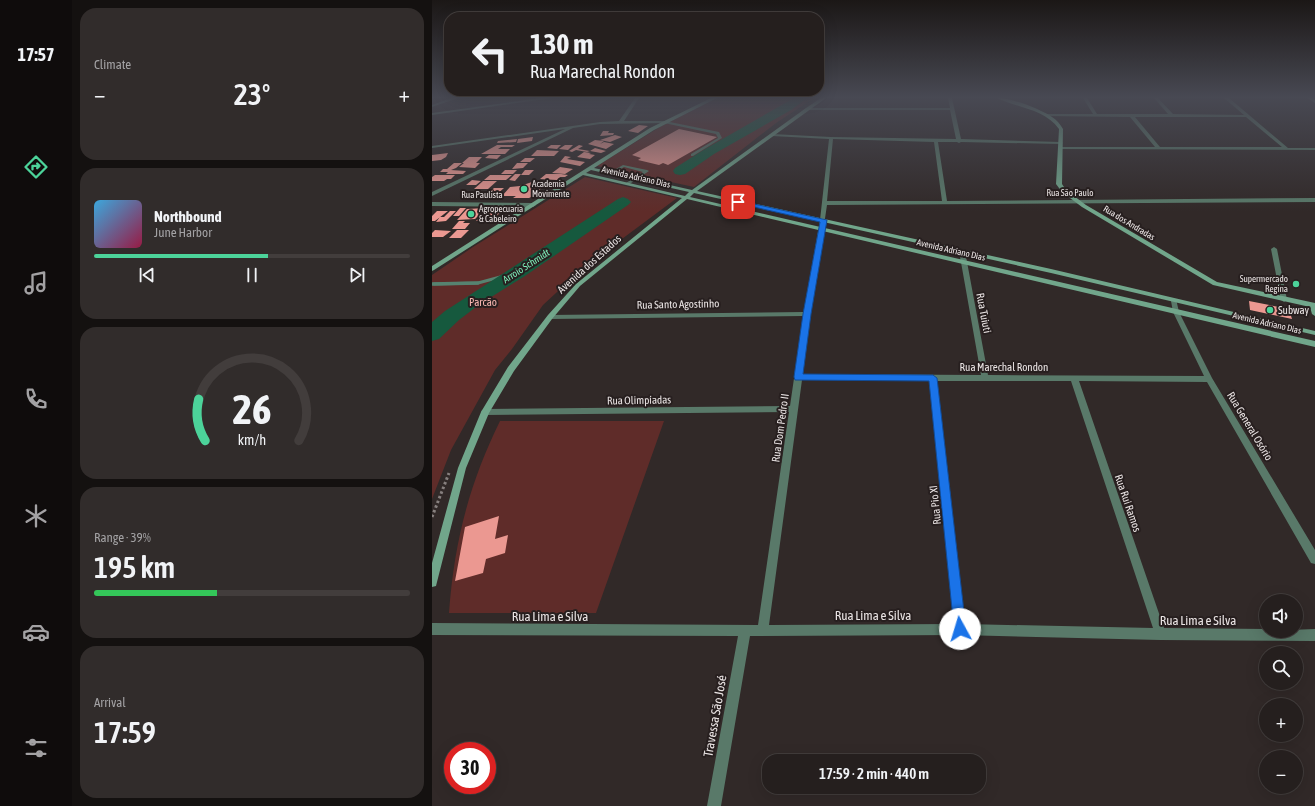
<!DOCTYPE html>
<meta charset="utf-8">
<style>
:root{--surface:#251f1e;--page:#312c2b;--text:#f1f3f6;--muted:#a3a2a4;--line:#423d3c;--accent:#4cd39a}
body{margin:0;font-family:"Asap Condensed",sans-serif;background:var(--page);color:var(--text);height:100vh;display:flex;flex-direction:column;font-size:15px;white-space:nowrap}
*{box-sizing:border-box;margin:0}
p{font-size:13px;color:var(--muted)}
.icon{flex:none;width:22px;height:22px;fill:none;stroke:currentColor;stroke-width:2;stroke-linecap:round;stroke-linejoin:round}
.map{position:relative;flex:1;overflow:hidden}
.side{display:flex;flex-direction:column;gap:8px;padding:8px;background:#141110;width:360px}
.side>*{flex:none}
.hud{position:absolute;left:12px;top:12px;width:380px;height:84px;border-radius:16px;box-shadow:0 4px 16px #0002,0 0 0 1px var(--line);background:#251f1e;color:var(--text);overflow:hidden}
.controls{position:absolute;left:827px;top:594px;display:grid;gap:8px}
.controls a{display:grid;place-items:center;width:44px;height:44px;border-radius:50%;background:var(--surface);box-shadow:0 4px 16px #0002,0 0 0 1px var(--line);font-size:20px}
.speed{position:absolute;left:12px;top:742px;display:flex;gap:8px;font-size:20px;font-weight:700;text-align:center}
.speed>*{display:grid;place-content:center;width:52px;height:52px;border-radius:50%;background:var(--surface);box-shadow:0 4px 16px #0002,0 0 0 1px var(--line);line-height:1}
.speed .limit{border:6px solid #d22;background:#fff;color:#111}
.pin{position:absolute;display:grid;place-items:center;width:34px;height:34px;color:#fff;margin:-17px;border-radius:8px;box-shadow:0 2px 6px #0006}
.me{position:absolute;width:44px;margin:-22px;rotate:354deg;stroke-linejoin:round;filter:drop-shadow(0 0 3px #0008)}
.turn{display:flex;align-items:center;gap:14px;height:84px;padding:0 20px;font-size:18px}
.turn .icon{width:52px;height:52px;stroke-width:2.5}
.turn b{display:block;font-size:28px;line-height:34px}
.big{font-size:30px;font-weight:600;line-height:1.1}
.side .widget{flex:1;display:flex;flex-direction:column;justify-content:center;gap:6px;min-width:0;padding:0 14px;border-radius:16px;background:var(--page)}
.side .dial{align-items:center;gap:0}
.dial svg{height:104px;overflow:visible;fill:none;stroke:var(--line);stroke-width:7;stroke-linecap:round;text-anchor:middle}
.dial text{fill:var(--text);stroke:none}
.song{display:flex;align-items:center;gap:12px}
.cover{width:48px;height:48px;border-radius:6px;background:linear-gradient(135deg,hsl(200 70% 55%),hsl(340 70% 35%))}
.played{height:4px;border-radius:2px;background:linear-gradient(90deg,var(--accent) 55%,var(--line) 55%)}
.keys{display:flex;justify-content:space-around;direction:ltr}
.heat{display:flex;justify-content:space-between;align-items:center;font-size:22px;direction:ltr}
.charge{height:6px;border-radius:3px;background:linear-gradient(90deg,#34c759 39%,var(--line) 0)}
.trip{position:absolute;left:330px;top:754px;width:224px;height:40px;border-radius:16px;background:var(--surface);box-shadow:0 4px 16px #0002,0 0 0 1px var(--line);font-weight:600;line-height:40px;text-align:center}
main{display:flex;flex:1;min-height:0}
.menu{display:flex;flex-direction:column;width:72px;justify-content:space-around;align-items:center;background:#0f0c0c;color:var(--muted)}
.menu .icon{width:28px;height:28px}
.menu .active{color:var(--accent)}
.menu b{font-size:18px;color:var(--text)}
.map>svg:first-child{display:block}
.green{fill:#5f2c29}
.lines{fill:none;stroke-linecap:round;stroke-linejoin:round}
.stream-far1{stroke:#568370;stroke-width:3}
.stream{stroke:#568370;stroke-width:3.5}
.river{fill:#16593e;fill-rule:evenodd}
.building{fill:#eb9891}
.path{stroke:#87807f;stroke-width:3;stroke-dasharray:2.5 2.5;stroke-linecap:butt}
.lane{fill:#597969;fill-rule:evenodd}
.street{fill:#597969;fill-rule:evenodd}
.secondary{fill:#71a68b;fill-rule:evenodd}
.route{fill:#1a73e8;stroke:#114b97}
.poi-dot{fill:#4cd39a;stroke:#271f1f;stroke-width:1.5}
.labels{text-anchor:middle;dominant-baseline:central;stroke-width:4;stroke-linejoin:round;paint-order:stroke}
.far-street-label{font-size:9px;fill:#ebe5e5;stroke:#271f1f}
.far-poi-label{font-size:9px;fill:#ebe5e5;stroke:#271f1f;text-anchor:start}
.far-water-label{font-size:10px;font-style:italic;fill:#7ff2bc;stroke:#271f1f}
.street-label{font-size:11px;fill:#ebe5e5;stroke:#271f1f}
.park-label{font-size:11px;fill:#fcb9b3;stroke:#271f1f}
.poi-label{font-size:11px;fill:#ebe5e5;stroke:#271f1f;text-anchor:start}
.near-street-label{font-size:13px;fill:#ebe5e5;stroke:#271f1f}
</style>
<main>
<nav class="menu">
<b>17:57</b>
<svg class="icon active" aria-label="directions" viewBox="0 0 24 24"><path d="M12 3l9 9-9 9-9-9zM9 14v-3h6M13 9l2 2-2 2"/></svg>
<svg class="icon" aria-label="music" viewBox="0 0 24 24"><path d="M9 18V5l10-2v13"/><circle cx="6" cy="18" r="3"/><circle cx="16" cy="16" r="3"/></svg>
<svg class="icon" aria-label="phone" viewBox="0 0 24 24"><path d="M5 4h4l2 5-3 2q2 4 5 5l2-3 5 2v4C11 20 4 13 5 4z"/></svg>
<svg class="icon" aria-label="climate" viewBox="0 0 24 24"><path d="M12 3v18M4 7l16 10M4 17L20 7"/></svg>
<svg class="icon" aria-label="car" viewBox="0 0 24 24"><path d="M5 17H2v-5l4-1 3-4h7l3 4 3 1v5h-3M9 17h6M6 11h13"/><circle cx="7" cy="17" r="2"/><circle cx="17" cy="17" r="2"/></svg>
<svg class="icon" aria-label="filters" viewBox="0 0 24 24"><path d="M4 7h16M4 17h16"/><circle cx="9" cy="7" r="2"/><circle cx="15" cy="17" r="2"/></svg>
</nav>
<section class="side">
<div class="widget"><p>Climate</p>
<div class="heat"><a>−</a><b class="big">23°</b><a>+</a></div>
</div>
<div class="widget">
<div class="song"><i class="cover"></i><div><b>Northbound</b><p>June Harbor</p></div></div>
<div class="played"></div>
<div class="keys"><svg class="icon" aria-label="previous" viewBox="0 0 24 24"><path d="M18 5L8 12l10 7zM5 5v14"/></svg><svg class="icon" aria-label="pause" viewBox="0 0 24 24"><path d="M8 5v14M16 5v14"/></svg><svg class="icon" aria-label="next" viewBox="0 0 24 24"><path d="M6 5l10 7-10 7zM19 5v14"/></svg></div>
</div>
<div class="widget dial"><svg viewBox="0 0 100 80">
<path d="M14 69A42 42 0 1 1 86 69"/>
<path d="M14 69A42 42 0 0 1 9 37" stroke="#4cd39a"/>
<text x="50" y="56" font-size="32" font-weight="700">26</text>
<text x="50" y="72" font-size="11">km/h</text>
</svg></div>
<div class="widget"><p>Range · 39%</p><b class="big">195 km</b><div class="charge"></div></div>
<div class="widget"><p>Arrival</p><b class="big">17:59</b></div>
</section>
<div class="map">
<svg width="883" height="806" viewBox="0 0 883 806">
<rect width="100%" height="100%" fill="#312928"/>
<!-- green -->
<path class="green" d="M285,98H382L344,123L262,187L165,166L228,127Z
M153,177L245,198L151,268L111,305L80,349L63,370L19,450L0,499V275L41,247Z
M68,421H232L164,613H17C22,543 37,484 68,421Z"/>
<g class="lines">
<!-- stream-far1 -->
<path class="stream-far1" d="M2,284L46,283L87,272"/>
<!-- stream -->
<path class="stream" d="M0,284L46,283"/>
<!-- river -->
<path class="river" d="M362,98H375L359,110L282,154L253,174L248,175L243,174L241,171L243,168L273,149Z
M191,197L196,199L199,202L196,205L93,276L48,304L27,320L7,339L0,341V322L13,311L186,199Z"/>
</g>
<!-- building -->
<path class="building" d="M207,125L216,126L206,133L196,131Z
M247,129L285,137L236,165L231,163L227,165L206,160L209,158L200,155Z
M171,131H177L176,133H182L181,135L168,136Z
M183,135L190,137L178,142L168,140Z
M101,137L100,141L85,143L86,139Z
M85,139L84,142L65,143L66,141Z
M163,140L172,141L168,144L172,142L182,144L174,149L156,144Z
M65,145H83L80,147H69L66,149H78L73,154H49Z
M119,145H129L125,149L115,148Z
M133,145H141L136,150L127,149Z
M147,145L151,146L146,149L158,151L155,152L144,150L140,152L137,151Z
M163,148L174,151L169,153L158,151Z
M105,150L127,151L122,156H99Z
M152,152L159,153L157,154L163,155L158,159L145,157Z
M16,153L14,157L9,160L0,161V155Z
M57,155H69L65,159L53,158Z
M133,156L139,157L135,159L153,162L148,166L128,162Z
M37,157H50L44,163H30Z
M93,158H103L98,162H88Z
M22,163H30L24,168L19,170L34,171L31,174H14L16,172H8L11,169H15Z
M32,163H48L43,168L27,167Z
M85,163H96L91,168L80,169Z
M128,167L141,169L133,174L120,173Z
M73,170H85L81,174H69Z
M93,170H102L97,175H89Z
M83,174H89L83,181L77,180Z
M114,174H129L136,175L133,177H128L125,180L108,179Z
M3,175H23L19,179H15L12,181H0V177Z
M58,175H80L74,180H52Z
M40,180L49,181L44,185H34Z
M51,181H65L56,189H42Z
M103,181L121,182L103,192V195L97,198H81L84,196H70L78,187L88,186Z
M62,188H72L64,195H54Z
M28,208H34L27,216H21Z
M54,208L43,219L25,220L35,209Z
M71,210L60,220L44,221L49,216L52,215L59,211Z
M5,211H16L3,221H0V216Z
M18,211H24L14,221L4,222L8,217H12Z
M27,221H33L31,223H38L33,229H20Z
M3,230L19,231L11,237H0V233Z
M25,230H37L29,238H17Z
M817,301L857,309L860,319L818,310Z
M67,516L63,539L76,535L73,553L54,559L51,573L23,581L33,527Z"/>
<g class="lines">
<!-- path -->
<path class="path" d="M0,517L17,473"/>
<!-- lane -->
<path class="lane" d="M233,121L287,132L290,138L261,156H259V154L286,138L284,134L232,123L231,122Z
M191,165L215,170L217,171L196,185H194V183L211,172L192,167L181,174L177,173Z
M842,247L845,249L855,300L852,302L849,300L839,249Z"/>
<!-- street -->
<path class="street" d="M19,98H26L0,107V105Z
M108,98H121L0,115V113Z
M203,98H207L192,121H234V123L168,124L141,128L0,196V192L133,129L0,148V146L168,122L187,121Z
M516,98H520L529,139L629,142L631,143L629,144L529,142L527,143L525,142H506L515,201L883,198V202L395,205L370,374L549,375L527,251L530,249L533,251L556,375L772,376L741,312L739,301L742,299H744L747,312L780,378L883,550V564L879,563L775,382L647,381L732,628L834,629V631L883,629V641L728,640L528,635L318,636L289,806H275L306,636L0,635V623L326,625L357,412L53,415L50,414L49,412L50,410L53,409L358,406L371,316L118,319L115,317L118,315L372,312L388,220L397,139L340,136L338,135L340,134L399,137L524,139L518,110H375L373,109L375,108H518ZM401,139L502,142L510,201H395ZM370,380H497L522,624L337,625ZM505,381H639L721,628L533,624Z
M651,98H655L665,114H736L722,98H726L741,114L812,115L792,98H797L856,148H883V150L627,149V148L629,147H723L698,117L614,116L612,115L614,114H661ZM703,117H814L850,147H728Z
M0,202L101,203L104,205L101,207L0,206Z"/>
<!-- secondary -->
<path class="secondary" d="M279,98H285L222,130L162,168L260,190L374,108L389,98H394L265,191L619,269L883,331V335L619,273L262,193L258,197L883,341V347L255,199L148,286L120,319L82,371L57,413L34,468L5,582L4,586L0,587V563L26,468L49,412L76,367L116,315L144,284L250,198L151,175L2,270L0,271V266L218,128ZM159,170L257,192L253,196L154,173Z
M565,98C580,98 608,109 620,117C625,120 628,124 631,129L630,184L634,190L654,205L785,282L883,303V316L880,314L878,307L781,285L650,207L630,192L624,184L627,129C613,109 586,108 565,98Z
M876,98H881L883,100V103Z"/>
</g>
<!-- sky -->
<linearGradient id="sky" x2="0" y2="1"><stop stop-color="#1b1716"/><stop offset="0.46" stop-color="#484953"/><stop offset="1" stop-color="#484953" stop-opacity="0"/></linearGradient>
<rect width="883" height="211" fill="url(#sky)"/>
<!-- route -->
<path class="route" d="M304,200L395,220L379,314L371,374L501,375L505,378L534,629L533,634L528,636L524,634L522,629L497,381L363,380L362,377L371,314L388,222L304,203Z"/>
<!-- markers -->
<g class="poi-dot">
<circle cx="92" cy="189" r="4"/>
<circle cx="39" cy="214" r="4"/>
<circle cx="864" cy="284" r="4"/>
<circle cx="838" cy="310" r="4"/>
</g>
<g class="labels">
<!-- far-street labels -->
<g class="far-street-label">
<text transform="translate(204 177) rotate(13)">Avenida Adriano Dias</text>
<text x="638" y="193">Rua São Paulo</text>
<text x="50" y="195">Rua Paulista</text>
<text transform="translate(697 223) rotate(31)">Rua dos Andradas</text>
<text transform="translate(519 250) rotate(13)">Avenida Adriano Dias</text>
<text transform="translate(835 323) rotate(13)">Avenida Adriano Dias</text>
</g>
<!-- far-poi labels -->
<g class="far-poi-label">
<text x="100" y="184">Academia<tspan x="100" dy="10">Movimente</tspan></text>
<text x="47" y="209">Agropecuaria<tspan x="47" dy="10">&amp; Cabeleiro</tspan></text>
<text x="856" y="279" text-anchor="end">Supermercado<tspan x="856" dy="10">Regina</tspan></text>
</g>
<!-- far-water labels -->
<g class="far-water-label">
<text transform="translate(94 266) rotate(-33)">Arroio Schmidt</text>
</g>
<!-- street labels -->
<g class="street-label">
<text transform="translate(157 264) rotate(-42)">Avenida dos Estados</text>
<text transform="translate(246 304) rotate(-1)">Rua Santo Agostinho</text>
<text transform="translate(552 313) rotate(79)">Rua Tuiuti</text>
<text x="572" y="367">Rua Marechal Rondon</text>
<text transform="translate(207 400) rotate(-1)">Rua Olimpíadas</text>
<text transform="translate(818 426) rotate(59)">Rua General Osório</text>
<text transform="translate(348 428) rotate(-82)">Rua Dom Pedro II</text>
<text transform="translate(696 503) rotate(71)">Rua Rui Ramos</text>
<text transform="translate(503 505) rotate(-96)">Rua Pio XI</text>
</g>
<!-- park labels -->
<g class="park-label">
<text x="51" y="302">Parcão</text>
</g>
<!-- poi labels -->
<g class="poi-label">
<text x="846" y="310">Subway</text>
</g>
<!-- near-street labels -->
<g class="near-street-label">
<text x="441" y="615">Rua Lima e Silva</text>
<text x="118" y="616">Rua Lima e Silva</text>
<text x="766" y="620">Rua Lima e Silva</text>
<text transform="translate(283 716) rotate(-80)">Travessa São José</text>
</g>
</g>
</svg>
<div class="controls">
<a><svg class="icon" aria-label="sound" viewBox="0 0 24 24"><path d="M4 9h4l5-4v14l-5-4H4zM17 9q2 3 0 6"/></svg></a>
<a><svg class="icon" aria-label="search" viewBox="0 0 24 24"><circle cx="10" cy="10" r="6"/><path d="M15 15l6 6"/></svg></a>
<a>+</a>
<a>−</a>
</div>
<div class="speed"><div class="limit">30</div></div>
<div class="pin" style="left:306px;top:202px;background:#d93025"><svg class="icon" aria-label="arrive" viewBox="0 0 24 24"><path d="M6 21V4h12l-3 4 3 4H6"/></svg></div>
<svg class="me" style="left:528px;top:629px" viewBox="-20 -20 40 40"><circle r="19" fill="#fff"/><path d="M0-13L10 11 0 6-10 11z" fill="#1a73e8"/></svg>
<div class="trip">17:59 · 2 min · 440 m</div>
<div class="hud">
<div class="turn"><svg class="icon" aria-label="left" viewBox="0 0 24 24"><path d="M17 20v-9H6M10 6l-5 5 5 5"/></svg><div><b>130 m</b>Rua Marechal Rondon</div></div>
</div>
</div>
</main>
